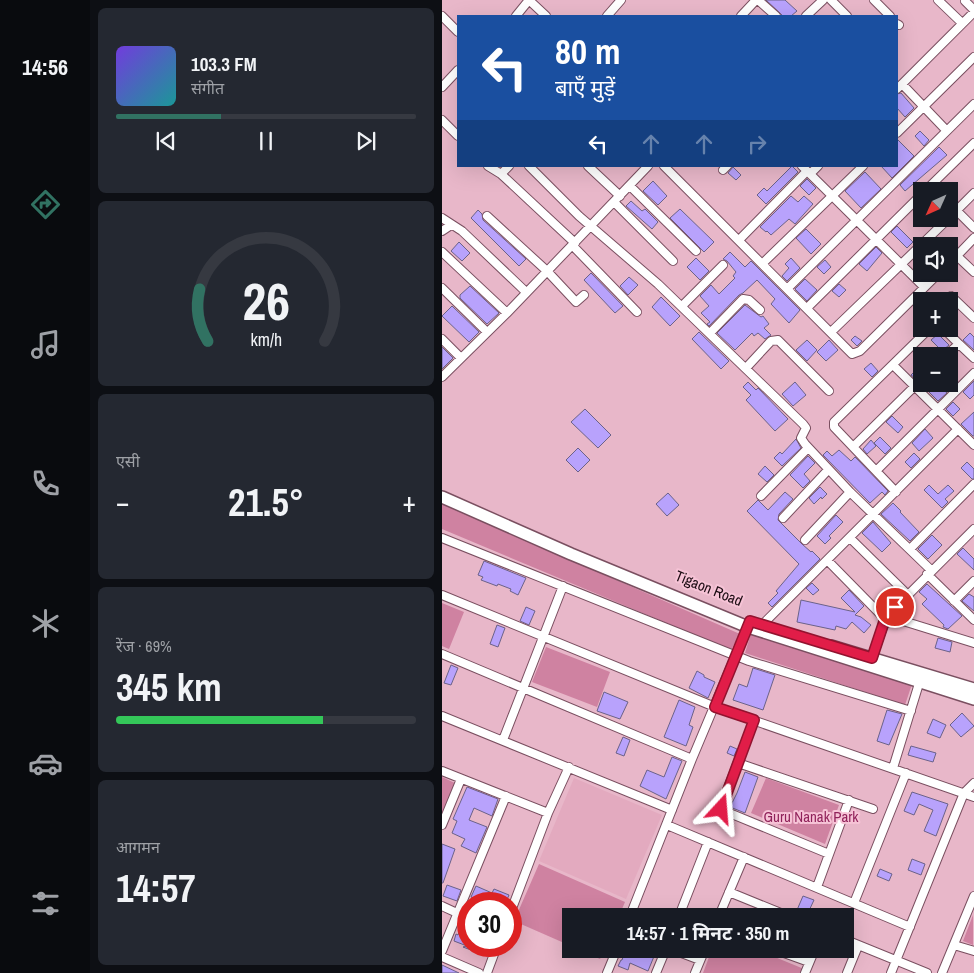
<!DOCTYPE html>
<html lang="hi">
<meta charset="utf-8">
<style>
:root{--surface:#171b24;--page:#242831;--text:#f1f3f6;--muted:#9ea1a6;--line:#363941;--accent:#317262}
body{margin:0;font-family:"Archivo Narrow","Noto Sans Devanagari",sans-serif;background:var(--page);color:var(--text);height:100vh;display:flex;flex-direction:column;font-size:19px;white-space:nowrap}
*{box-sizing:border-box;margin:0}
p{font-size:16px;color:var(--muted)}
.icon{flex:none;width:28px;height:28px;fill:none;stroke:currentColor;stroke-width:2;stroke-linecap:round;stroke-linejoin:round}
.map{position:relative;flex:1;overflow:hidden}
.details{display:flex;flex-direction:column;gap:8px;padding:8px;background:#0d0f14;width:352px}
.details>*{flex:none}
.hud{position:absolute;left:15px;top:15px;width:441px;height:152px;border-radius:0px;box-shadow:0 5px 20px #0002;background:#1a4fa0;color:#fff;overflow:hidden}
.needle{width:32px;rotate:225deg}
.fabs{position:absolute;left:471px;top:182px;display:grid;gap:10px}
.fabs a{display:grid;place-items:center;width:45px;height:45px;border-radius:0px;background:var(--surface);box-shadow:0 5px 20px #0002;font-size:25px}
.speed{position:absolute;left:15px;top:892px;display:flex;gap:10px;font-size:25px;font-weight:700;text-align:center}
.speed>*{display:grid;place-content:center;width:65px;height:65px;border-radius:50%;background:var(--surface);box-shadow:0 5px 20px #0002;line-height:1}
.speed .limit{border:8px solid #d22;background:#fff;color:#111}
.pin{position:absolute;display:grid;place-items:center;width:42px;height:42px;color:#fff;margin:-21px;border:2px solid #fff;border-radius:50%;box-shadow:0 1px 5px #0007}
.me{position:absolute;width:55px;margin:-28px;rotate:19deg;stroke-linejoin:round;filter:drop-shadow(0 0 4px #0008)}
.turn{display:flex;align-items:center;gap:18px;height:105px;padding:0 15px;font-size:22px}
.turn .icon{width:65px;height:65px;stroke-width:2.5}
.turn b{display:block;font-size:35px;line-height:42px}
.lanes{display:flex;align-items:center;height:48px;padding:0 15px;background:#0003;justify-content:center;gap:25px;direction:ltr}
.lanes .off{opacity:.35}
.big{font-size:38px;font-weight:700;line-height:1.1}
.details .widget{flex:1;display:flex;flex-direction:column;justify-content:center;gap:8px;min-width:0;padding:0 18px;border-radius:8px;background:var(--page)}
.details .dial{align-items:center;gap:0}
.dial svg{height:130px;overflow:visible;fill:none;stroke:var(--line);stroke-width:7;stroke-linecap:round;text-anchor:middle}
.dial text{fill:var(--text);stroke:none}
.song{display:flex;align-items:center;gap:15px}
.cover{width:60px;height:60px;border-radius:8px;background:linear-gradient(135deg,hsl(260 70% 55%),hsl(180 70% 35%))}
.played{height:5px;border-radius:2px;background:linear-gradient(90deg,var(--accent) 35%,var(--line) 35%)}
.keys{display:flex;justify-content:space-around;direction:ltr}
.heat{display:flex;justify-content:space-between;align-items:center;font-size:28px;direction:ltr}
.charge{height:8px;border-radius:4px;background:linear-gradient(90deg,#34c759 69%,var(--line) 0)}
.trip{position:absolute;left:120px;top:908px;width:292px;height:50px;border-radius:0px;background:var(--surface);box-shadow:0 5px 20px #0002;font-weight:700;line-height:50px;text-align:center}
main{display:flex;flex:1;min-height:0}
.tabs{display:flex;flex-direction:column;width:90px;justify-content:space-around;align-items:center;background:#090b0e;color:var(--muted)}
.tabs .icon{width:35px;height:35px}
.tabs .on{color:var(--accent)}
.tabs b{font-size:22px;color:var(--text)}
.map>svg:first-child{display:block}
.built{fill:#e3aabf}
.green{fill:#cf82a1}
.building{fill:#b8a2fc;stroke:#6b6289}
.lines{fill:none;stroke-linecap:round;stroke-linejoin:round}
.street-casing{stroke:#7a4f60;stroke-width:10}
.secondary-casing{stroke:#7a4f60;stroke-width:14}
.street{stroke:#fff;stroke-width:8}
.secondary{stroke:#fff;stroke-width:11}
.route-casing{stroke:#92132f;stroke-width:12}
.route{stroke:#e11d48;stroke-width:9}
.labels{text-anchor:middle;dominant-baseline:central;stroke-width:4;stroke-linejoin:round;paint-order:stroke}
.street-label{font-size:15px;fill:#1c0c13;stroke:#f6c3d6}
.park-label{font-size:15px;fill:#90225a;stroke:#f6c3d6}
</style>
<main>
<nav class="tabs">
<b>14:56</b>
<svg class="icon on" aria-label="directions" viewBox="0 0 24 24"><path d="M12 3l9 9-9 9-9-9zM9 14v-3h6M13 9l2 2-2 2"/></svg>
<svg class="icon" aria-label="music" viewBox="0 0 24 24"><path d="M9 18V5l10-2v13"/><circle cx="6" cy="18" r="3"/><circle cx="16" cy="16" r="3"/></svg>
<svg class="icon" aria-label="phone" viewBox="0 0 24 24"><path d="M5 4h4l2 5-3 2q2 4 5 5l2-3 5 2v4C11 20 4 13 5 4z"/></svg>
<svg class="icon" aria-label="climate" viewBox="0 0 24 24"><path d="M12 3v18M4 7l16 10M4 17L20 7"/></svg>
<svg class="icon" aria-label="car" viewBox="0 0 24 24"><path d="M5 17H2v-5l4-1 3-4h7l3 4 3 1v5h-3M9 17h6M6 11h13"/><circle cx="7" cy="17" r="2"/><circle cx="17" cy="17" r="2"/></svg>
<svg class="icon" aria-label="filters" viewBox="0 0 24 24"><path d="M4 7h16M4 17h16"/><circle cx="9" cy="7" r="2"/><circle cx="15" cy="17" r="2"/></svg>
</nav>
<section class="details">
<div class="widget">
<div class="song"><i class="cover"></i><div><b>103.3 FM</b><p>संगीत</p></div></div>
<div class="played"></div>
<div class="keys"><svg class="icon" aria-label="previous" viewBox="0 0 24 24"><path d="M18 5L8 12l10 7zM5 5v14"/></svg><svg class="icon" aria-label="pause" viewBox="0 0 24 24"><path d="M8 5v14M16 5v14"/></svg><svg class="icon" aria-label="next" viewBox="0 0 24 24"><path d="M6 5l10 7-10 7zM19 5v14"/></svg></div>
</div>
<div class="widget dial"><svg viewBox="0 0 100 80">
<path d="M14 69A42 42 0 1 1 86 69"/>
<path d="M14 69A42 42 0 0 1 9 37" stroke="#317262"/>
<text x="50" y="56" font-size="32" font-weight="700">26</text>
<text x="50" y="72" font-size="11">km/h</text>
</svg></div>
<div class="widget"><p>एसी</p>
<div class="heat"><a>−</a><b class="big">21.5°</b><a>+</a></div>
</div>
<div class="widget"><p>रेंज · 69%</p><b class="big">345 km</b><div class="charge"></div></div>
<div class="widget"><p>आगमन</p><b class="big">14:57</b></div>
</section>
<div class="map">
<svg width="532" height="973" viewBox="0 0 532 973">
<rect width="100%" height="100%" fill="#e8b7c9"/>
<!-- built -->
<path class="built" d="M132,778L220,815L184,899L97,861Z"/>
<!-- green -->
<path class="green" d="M0,504L298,634L289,650L0,529Z
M0,603L22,612L7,649L0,646Z
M309,633L470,684L463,705L303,653Z
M104,647L168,672L155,707L90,682Z
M0,777L15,784L0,821Z
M324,778L397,805L383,844L309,813Z
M97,864L183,902L177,916H129V946L72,921Z
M531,915V945L521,941Z
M134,949H163L158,959Z
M270,949H313L362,969L361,973H261Z"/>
<!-- building -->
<path class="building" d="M324,0H343L355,11L349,16H341Z
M459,93L472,108L463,117L455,108V94Z
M478,131L487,140L482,146L473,136Z
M455,139L472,156L450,178L439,166H455Z
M497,147L505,155L463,191L458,185Z
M350,166L356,172L324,204L315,195L322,188L325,191Z
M291,167L299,175L294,180L286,173Z
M423,172L439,189L419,208L403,191Z
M365,179L374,188L367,195L358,186Z
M211,181L225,196L216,205L201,191Z
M349,196L356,202L362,196L371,204L353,224L347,219L329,235L325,231L324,232L318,227Z
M189,201L200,211L203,209L216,222L210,229L184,206Z
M238,209L272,242L262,252L228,218Z
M36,210L40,214L41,220L84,259L77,266L29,218Z
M455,226L471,242L465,248L449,232Z
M364,229L379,244L369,254L354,238Z
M17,242L28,253L20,261L9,251Z
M434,247L440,253L425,271L417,264Z
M288,252L303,267L309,261L358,310L347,323L329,304L333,299L315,280L301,293L297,295L267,326L265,324L268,322L259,313L267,306L258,296L269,285L277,294L293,278L291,276L294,272L285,261L281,259Z
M254,258L267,271L258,280L245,267Z
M349,258L358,268L345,281L340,276L347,268L343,264Z
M383,260L389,267L382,274L375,267Z
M149,273L181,306L173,313L142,280Z
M187,277L196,285L186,295L178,286Z
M363,279L375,290L365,301L353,289Z
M397,284L404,290L397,297L390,291Z
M28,286L57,313L45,324L18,298V295Z
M219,297L238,316L228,326L210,307Z
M303,305L319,317L321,316L327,324L322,328L329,335L323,339L316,333L312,336L310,333L293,350L275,333Z
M10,306L37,332L27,342L0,316Z
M257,332L287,361L279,369L250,339Z
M528,333L532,337V350L521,340Z
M496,334L507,345L500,351L489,340Z
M413,336L420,341L415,346L409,340Z
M365,340L375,350L365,361L354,350Z
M387,340L396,350L384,361L375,352Z
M0,347L11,358L0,369Z
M429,363L436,371L430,377L422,369Z
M480,364V374L473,378L469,375Z
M532,381V395L528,399L521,392Z
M306,382L314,390L316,388L346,419L333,431L304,400L309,395L301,387Z
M353,382L364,395L351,406L340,394Z
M483,384H495L505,393L496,401L481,386Z
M511,402L518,409L511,416L504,409Z
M143,409L169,435L156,448L129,422Z
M532,412V436H531L519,424Z
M450,416L461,427L456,433L444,422Z
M483,429L491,438L477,451L470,443Z
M438,437L449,448L443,454L432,443Z
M354,439L359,448L340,466L332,458L338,452L340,454Z
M429,440L434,446L425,454L421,449Z
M136,448L148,460L136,472L124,460Z
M397,450L409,461L413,457L446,491L443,495L440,492L428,503L381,455L385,451L390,456Z
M472,453L478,459L469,468L463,462Z
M366,456L373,463L362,474L368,481L361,488L348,475Z
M525,462L532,469V479H530L519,468Z
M323,466L332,475L325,482L316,474Z
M487,485L496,494L506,485L512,491L503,499L506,502L500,508L482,490Z
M378,487L385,494L380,499L379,497L372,504L367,498Z
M343,492L351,499L337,514L336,520L360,544L369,552L370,551L378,559L330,607L326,603L336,593L334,591L357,564L305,511L316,500L326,510Z
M226,493L237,505L225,516L214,504Z
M451,503L459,511L458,512L477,532L468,541L439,514Z
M394,515L401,522L387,536L389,538L383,544L375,536Z
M431,522L449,543L440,552L420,533Z
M490,535L500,545L486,559L476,549Z
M521,548L532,559V570L515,554Z
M42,561L84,578L76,595L68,591L69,589L56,584L55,586L39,580L41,577L36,575Z
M370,583L377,590L371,595L364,588Z
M485,584L520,616L506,629L501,627L502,625L480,604L485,599L477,592Z
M407,590L422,606L413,615L419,617L429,625L422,633L410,622L404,629L394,626L393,630L355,622L359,600L413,612L399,598Z
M527,594L532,597V611L520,601Z
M84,607L93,611L87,625L78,621Z
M55,625L63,628L56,647L48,644Z
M496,638L510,642L508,652L493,648Z
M9,665L16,668L9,685L2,683Z
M311,668L333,675L321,710L291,700L297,684L305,687Z
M255,671L262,675V677L273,682L266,698L247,688Z
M162,692L186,702L178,719L155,711Z
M237,700L253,707L247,725L251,727L244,746L222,737Z
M445,710L460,714L447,745L435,741Z
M520,713L532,726L519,737L508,725Z
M491,719L504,725L498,738L485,733Z
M181,737L188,740L182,756L174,753Z
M288,746L295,749L292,756L285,753Z
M469,746L494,753L491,762L466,755Z
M230,757L240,761L224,799L198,786L205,770L222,777Z
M303,772L316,777L303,813L288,807L295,793Z
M25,787L56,799L50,816L32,808L27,820L45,827L34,853L19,846L23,839L10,833L15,821L11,819Z
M470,792L506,804L494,836L482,831L491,810L477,804L472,815L462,811Z
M0,844L13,849L1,883H0Z
M470,859L483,864L479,875L466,870Z
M438,869L450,874L447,881L435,876Z
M5,885L19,890L15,901L1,896Z
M34,886L50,893L52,889L67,895L63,904H45L29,897Z
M361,896L372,900L365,915L355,910Z
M26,910V946H48L45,956L21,947L25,946L12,941L14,934L16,935Z
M184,949H215L206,971L188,963L186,970L176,966L179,960H180Z
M0,965L17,973H0Z"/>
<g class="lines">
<defs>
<path id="street" d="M87,0L104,16
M316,0L334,16
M389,0L405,16
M432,0L448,16
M496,0L520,23
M523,1L532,10
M0,16L16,32
M74,16L87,0
M165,16L179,0
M299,16L314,0
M364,16L381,0
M455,24L457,25
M460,84L504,130
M0,87L16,70
M455,89L532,12
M0,120L16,136
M455,133L532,57
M46,166L59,174L133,243
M87,166L137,216L216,284L361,424L364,428L359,438L363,444L408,492L489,570
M146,166L178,196
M222,166L410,354L418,351L496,274
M360,166L482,287
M281,170L285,166
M59,174L67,166
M368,174L376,166
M188,186L254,251
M483,191L532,143
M172,202L231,261
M508,204L532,228
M45,216L105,271L134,302L142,295
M508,217L532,193
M0,218L20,231L84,292
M0,231L9,225
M297,240L365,171
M130,245L195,312
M0,252L65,313
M515,256L532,272
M321,263L421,166
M508,263L532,238
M0,288L45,332
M346,288L532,104
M509,296L532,318
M240,306L281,265
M365,308L480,194
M502,329L517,344
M389,332L506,219
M268,333L301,299L307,300L318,310
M0,339L19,358
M503,356L517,344L532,358
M451,365L532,445
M304,368L329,341L336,340L387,391
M0,377L65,313L206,166
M411,447L480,379
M434,471L532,373
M454,492L392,427V422L487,329
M319,496L366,448
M341,518L386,470
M0,538L307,661L469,711
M408,538L465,594
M363,540L408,492
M468,549L532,484
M386,561L443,619
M485,574L532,620
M0,595L273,707L532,797
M512,601L532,581
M445,616L532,643
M320,625L516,429
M0,654L250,759
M430,658L445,616L532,529
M0,716L230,810
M312,720L279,806L280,810L387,854
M61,740L121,586
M296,763L431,809
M451,768L479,677
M0,771L106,813
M0,825L19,779
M225,825L468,927
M375,887L407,800
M287,892L346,916
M412,903L464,773
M0,906L15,913
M69,911L106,813L127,767
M188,916L250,759L308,621
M237,916L266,842
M277,916L302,857
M404,940L485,973
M512,945L532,951
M229,949L258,960
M331,949L367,962
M0,951L64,796
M0,957L37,973
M45,973L55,946
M165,973L175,949
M214,973L224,949
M253,973L263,949
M363,973L373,949
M405,973L416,946
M449,973L522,793L532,783
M500,973L532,896"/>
<path id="secondary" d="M0,497L129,554L306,627L532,699
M389,646L532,689"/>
</defs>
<!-- street casing -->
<use href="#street" class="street-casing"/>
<!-- secondary casing -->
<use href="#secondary" class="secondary-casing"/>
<!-- street -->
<use href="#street" class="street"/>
<!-- secondary -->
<use href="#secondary" class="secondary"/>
</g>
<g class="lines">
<defs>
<path id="route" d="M279,809L312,720L273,707L308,621L430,658L443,619L453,607"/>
</defs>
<!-- route casing -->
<use href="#route" class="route-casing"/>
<!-- route -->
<use href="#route" class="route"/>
</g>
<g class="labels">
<!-- street labels -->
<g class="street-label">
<text transform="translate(267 588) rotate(22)">Tigaon Road</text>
</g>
<!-- park labels -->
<g class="park-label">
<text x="369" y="816">Guru Nanak Park</text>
</g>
</g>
</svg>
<div class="fabs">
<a><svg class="needle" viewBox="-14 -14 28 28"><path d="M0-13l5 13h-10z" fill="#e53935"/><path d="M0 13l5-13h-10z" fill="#9ea1a6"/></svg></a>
<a><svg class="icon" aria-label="sound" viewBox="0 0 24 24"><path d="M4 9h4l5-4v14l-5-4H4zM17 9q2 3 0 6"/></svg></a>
<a>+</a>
<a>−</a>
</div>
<div class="speed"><div class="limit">30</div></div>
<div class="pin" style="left:453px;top:607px;background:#d93025"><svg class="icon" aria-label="arrive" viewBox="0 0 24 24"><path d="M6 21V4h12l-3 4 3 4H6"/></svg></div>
<svg class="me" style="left:279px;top:809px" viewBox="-20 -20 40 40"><path d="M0-17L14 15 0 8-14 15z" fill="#e11d48" stroke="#fff" stroke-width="4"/></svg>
<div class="trip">14:57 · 1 मिनट · 350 m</div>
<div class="hud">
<div class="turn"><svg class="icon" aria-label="left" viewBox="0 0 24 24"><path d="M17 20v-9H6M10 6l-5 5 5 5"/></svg><div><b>80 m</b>बाएँ मुड़ें</div></div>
<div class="lanes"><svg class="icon" aria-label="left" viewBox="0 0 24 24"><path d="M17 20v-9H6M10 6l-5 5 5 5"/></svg><svg class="icon off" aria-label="ahead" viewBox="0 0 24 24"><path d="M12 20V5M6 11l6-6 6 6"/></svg><svg class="icon off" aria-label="ahead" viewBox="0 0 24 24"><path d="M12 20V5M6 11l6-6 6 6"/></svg><svg class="icon off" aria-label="right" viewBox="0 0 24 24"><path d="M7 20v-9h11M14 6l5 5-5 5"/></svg></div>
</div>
</div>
</main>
